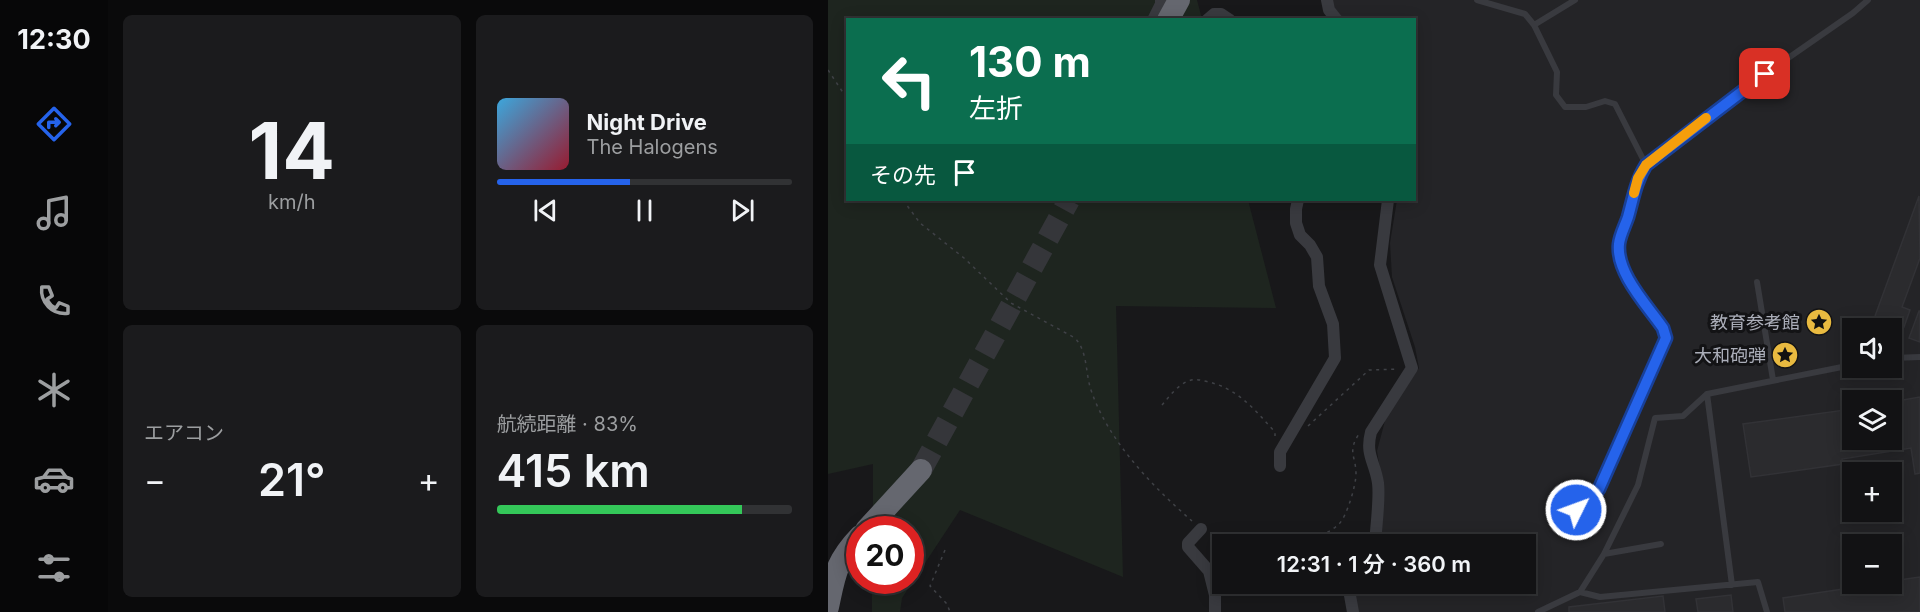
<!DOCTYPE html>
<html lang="ja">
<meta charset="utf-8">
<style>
:root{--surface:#121214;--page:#1b1b1d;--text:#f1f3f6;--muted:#9c9ea0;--line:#313234;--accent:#2563eb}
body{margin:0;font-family:Inter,"Noto Sans JP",sans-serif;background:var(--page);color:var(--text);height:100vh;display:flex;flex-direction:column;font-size:22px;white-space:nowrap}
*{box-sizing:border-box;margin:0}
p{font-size:20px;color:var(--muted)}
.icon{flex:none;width:33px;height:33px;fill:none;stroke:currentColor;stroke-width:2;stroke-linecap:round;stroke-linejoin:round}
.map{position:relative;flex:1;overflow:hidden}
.details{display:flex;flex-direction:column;gap:15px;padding:15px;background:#0a0a0b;width:720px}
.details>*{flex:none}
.guide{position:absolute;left:18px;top:18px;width:570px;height:183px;border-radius:0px;box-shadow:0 3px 15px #0003,0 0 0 2px var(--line);background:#0b6e4f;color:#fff;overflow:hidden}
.fabs{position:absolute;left:1014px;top:318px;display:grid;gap:12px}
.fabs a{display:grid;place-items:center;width:60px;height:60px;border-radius:0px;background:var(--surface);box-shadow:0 3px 15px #0003,0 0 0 2px var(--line);font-size:30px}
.speed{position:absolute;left:18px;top:516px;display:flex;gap:12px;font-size:30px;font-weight:700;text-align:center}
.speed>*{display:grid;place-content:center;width:78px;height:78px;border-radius:50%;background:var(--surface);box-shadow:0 3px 15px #0003,0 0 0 2px var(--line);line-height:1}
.speed .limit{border:9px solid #d22;background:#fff;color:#111}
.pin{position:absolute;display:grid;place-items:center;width:51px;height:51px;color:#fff;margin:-26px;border-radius:12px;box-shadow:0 3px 9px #0006}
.me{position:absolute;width:66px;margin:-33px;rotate:48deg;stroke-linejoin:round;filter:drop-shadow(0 0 4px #0008)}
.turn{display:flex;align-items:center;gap:21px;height:126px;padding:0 24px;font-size:27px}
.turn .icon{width:78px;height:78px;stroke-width:2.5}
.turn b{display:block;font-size:42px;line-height:51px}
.then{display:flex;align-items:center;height:57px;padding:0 24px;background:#0003;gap:12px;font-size:22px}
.big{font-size:45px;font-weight:600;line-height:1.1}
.details .card{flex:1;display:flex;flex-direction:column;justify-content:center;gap:9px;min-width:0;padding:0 21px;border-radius:9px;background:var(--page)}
.details .dial{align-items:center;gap:0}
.dial b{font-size:78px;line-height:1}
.song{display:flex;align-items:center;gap:18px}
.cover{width:72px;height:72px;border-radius:9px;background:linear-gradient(135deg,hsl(200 70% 55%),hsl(350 70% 35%))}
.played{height:6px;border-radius:3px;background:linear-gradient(90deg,var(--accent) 45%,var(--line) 45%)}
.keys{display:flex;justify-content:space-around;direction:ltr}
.heat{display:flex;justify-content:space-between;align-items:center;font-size:33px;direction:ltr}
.charge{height:9px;border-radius:4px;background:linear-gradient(90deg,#34c759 83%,var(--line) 0)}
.details .tiles{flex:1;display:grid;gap:15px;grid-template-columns:repeat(2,1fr)}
.trip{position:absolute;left:384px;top:534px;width:324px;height:60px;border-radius:0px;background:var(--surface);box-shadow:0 3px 15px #0003,0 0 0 2px var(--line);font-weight:600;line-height:60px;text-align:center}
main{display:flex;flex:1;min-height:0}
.tabs{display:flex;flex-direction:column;width:108px;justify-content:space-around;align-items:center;background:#070708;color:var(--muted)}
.tabs .icon{width:42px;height:42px}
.tabs .on{color:var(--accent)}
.tabs b{font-size:27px;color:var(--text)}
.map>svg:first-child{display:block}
.built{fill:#242427;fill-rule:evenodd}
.green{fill:#1e251f}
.building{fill:#2b2b2e;stroke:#323236;stroke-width:1.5}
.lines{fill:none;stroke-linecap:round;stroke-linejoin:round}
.highway-tunnel{stroke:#35363a;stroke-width:22;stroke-dasharray:22 11;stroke-linecap:butt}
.path{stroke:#3f4146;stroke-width:1.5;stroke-dasharray:3 4.5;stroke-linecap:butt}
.lane{stroke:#393a3f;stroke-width:6}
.street{stroke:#393a3f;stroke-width:12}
.highway{stroke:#65676f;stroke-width:22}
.route-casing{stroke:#184099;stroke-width:15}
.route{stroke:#2563eb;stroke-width:10}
.slow{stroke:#f59e0b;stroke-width:10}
.labels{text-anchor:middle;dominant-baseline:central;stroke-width:6;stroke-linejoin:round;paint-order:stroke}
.poi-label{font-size:18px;fill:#abaeb9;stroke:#131315;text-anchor:end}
</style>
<main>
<nav class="tabs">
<b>12:30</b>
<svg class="icon on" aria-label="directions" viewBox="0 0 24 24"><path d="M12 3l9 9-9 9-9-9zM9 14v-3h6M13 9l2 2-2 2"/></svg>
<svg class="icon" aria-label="music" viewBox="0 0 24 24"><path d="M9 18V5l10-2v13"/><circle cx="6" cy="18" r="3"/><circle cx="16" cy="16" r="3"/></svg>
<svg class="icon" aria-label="phone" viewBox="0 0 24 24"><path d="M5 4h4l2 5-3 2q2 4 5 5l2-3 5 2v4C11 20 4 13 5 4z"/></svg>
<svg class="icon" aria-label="climate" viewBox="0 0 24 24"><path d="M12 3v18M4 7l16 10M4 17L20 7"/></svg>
<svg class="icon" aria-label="car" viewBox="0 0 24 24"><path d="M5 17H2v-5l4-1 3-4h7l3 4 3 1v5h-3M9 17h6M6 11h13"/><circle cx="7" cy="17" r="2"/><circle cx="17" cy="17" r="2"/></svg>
<svg class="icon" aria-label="filters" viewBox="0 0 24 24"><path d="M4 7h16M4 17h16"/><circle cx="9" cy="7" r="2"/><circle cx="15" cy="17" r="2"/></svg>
</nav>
<section class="details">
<div class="tiles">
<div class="card dial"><b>14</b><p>km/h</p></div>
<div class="card">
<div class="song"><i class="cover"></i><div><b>Night Drive</b><p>The Halogens</p></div></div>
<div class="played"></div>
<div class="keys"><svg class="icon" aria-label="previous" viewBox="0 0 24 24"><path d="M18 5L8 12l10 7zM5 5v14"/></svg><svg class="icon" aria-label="pause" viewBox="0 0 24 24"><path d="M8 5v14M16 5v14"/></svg><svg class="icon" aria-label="next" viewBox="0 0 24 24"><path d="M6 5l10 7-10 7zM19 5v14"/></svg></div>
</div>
<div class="card"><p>エアコン</p>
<div class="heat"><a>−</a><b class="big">21°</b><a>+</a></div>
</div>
<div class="card"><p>航続距離 · 83%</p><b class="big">415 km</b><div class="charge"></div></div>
</div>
</section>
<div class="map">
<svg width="1092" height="612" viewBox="0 0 1092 612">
<rect width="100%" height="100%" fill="#18181a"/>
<!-- built -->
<path class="built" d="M503,0H1092V612H530L525,590L527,584H698V544H551L554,482L549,451L558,417L591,368L587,347L564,277L562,243L569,200H586V20L515,19L508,13ZM1024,328H1064V368H1024ZM1024,400H1064V440H1024ZM1024,472H1064V512H1024ZM1024,544H1064V584H1024Z"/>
<!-- green -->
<path class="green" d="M0,0H369L374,19L20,20V200H420L448,308L288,306L295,577L132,510L74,598L72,612H44V581L82,580V530L45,529V464L0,474Z"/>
<!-- building -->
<path class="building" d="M1091,196L1092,258L1074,307L1082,310L1076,327L1047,316Z
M1091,311H1092V342L1081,338Z
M1092,397V473L1087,474L1083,448L1014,459L1015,464L923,477L915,424L1024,409V440H1064V402Z
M1092,577V612H957L955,598L1049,584H1064V581Z
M903,595L905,612H870L868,599Z
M835,596L837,612H741V607Z"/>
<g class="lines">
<!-- highway-tunnel -->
<path class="highway-tunnel" d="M93,470L241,200"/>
<!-- path -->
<path class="path" d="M0,70L20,100
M75,200L92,223L136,258L183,303L247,338C260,352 257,372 263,390C280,441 325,487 364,521
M334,405C341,397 348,387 358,382C364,379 370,379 376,381C409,387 426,409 447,432V436
M480,426L541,370L570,369
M480,544C489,536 502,533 511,524C519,516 528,485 528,474C528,456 519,452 531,434
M117,550L102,586L119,604L122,612"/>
<!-- lane -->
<path class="lane" d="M649,0L697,14L706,25L729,72L728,95L737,107H758L777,101L787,104L818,165
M706,25L747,0
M929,282L945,380
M1064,358L1092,357
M879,394L904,585
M724,510C747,514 757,508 771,489L838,338L835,328C819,305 788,273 791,244C792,235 798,226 800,217C805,199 808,181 818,165L920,86L1025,13L1040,0
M776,554L833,544
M752,592L772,597L930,582L939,612
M710,612L752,592L776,554L810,485L827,418L855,416L879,394L1024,365"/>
<!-- street -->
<path class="street" d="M499,0L501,10L509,20
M325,20L333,4V0
M379,20L386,14H393L402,20
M452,466V452L507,358L505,324L491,286L489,257L482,245L472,235L468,223V209L470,200
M373,529L360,543V547L381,571L387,595V612
M547,544C548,527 552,499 550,483C547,462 537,455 543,432L584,368L552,265L560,200
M521,584V590L525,612"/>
<!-- highway -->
<path class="highway" d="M340,20L351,0
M38,530L93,470
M0,607C7,574 8,561 32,536"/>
</g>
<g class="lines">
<defs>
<path id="route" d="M748,510L761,503L771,489L838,338L835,328C819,305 788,273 791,244C792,235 797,226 800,217C805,199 808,181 818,165L937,74"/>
</defs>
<!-- route casing -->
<use href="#route" class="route-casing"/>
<!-- route -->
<use href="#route" class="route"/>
<!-- slow -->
<path class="slow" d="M806,193L810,178L818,165L878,118"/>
</g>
<!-- icons -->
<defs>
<symbol id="sight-disc" viewBox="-11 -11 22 22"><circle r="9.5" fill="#e9ba40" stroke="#131315"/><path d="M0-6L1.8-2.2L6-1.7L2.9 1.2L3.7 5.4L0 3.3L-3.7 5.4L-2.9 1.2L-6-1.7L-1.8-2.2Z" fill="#111"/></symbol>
</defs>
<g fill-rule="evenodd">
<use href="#sight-disc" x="976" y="307" width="30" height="30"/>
<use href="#sight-disc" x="942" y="340" width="30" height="30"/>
</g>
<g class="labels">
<!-- poi labels -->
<g class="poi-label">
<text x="972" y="322">教育参考館</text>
<text x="938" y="355">大和砲弾</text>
</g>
</g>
</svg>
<div class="fabs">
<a><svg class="icon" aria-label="sound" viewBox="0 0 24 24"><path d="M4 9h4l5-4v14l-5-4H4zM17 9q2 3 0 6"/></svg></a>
<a><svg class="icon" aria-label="layers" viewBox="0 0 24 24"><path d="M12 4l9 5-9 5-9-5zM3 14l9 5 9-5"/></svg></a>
<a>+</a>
<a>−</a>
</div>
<div class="speed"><div class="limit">20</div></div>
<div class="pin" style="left:937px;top:74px;background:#d93025"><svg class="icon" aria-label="arrive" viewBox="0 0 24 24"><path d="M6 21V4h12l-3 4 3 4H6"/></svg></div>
<svg class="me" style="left:748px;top:510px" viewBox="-20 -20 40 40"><circle r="17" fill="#2563eb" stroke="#fff" stroke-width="3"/><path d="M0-11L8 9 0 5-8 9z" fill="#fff"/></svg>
<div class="trip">12:31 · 1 分 · 360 m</div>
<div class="guide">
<div class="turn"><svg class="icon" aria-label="left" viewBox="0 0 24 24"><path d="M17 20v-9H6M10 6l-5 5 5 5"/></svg><div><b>130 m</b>左折</div></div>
<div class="then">その先<svg class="icon" aria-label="arrive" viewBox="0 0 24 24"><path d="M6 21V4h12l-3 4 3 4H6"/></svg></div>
</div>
</div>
</main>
